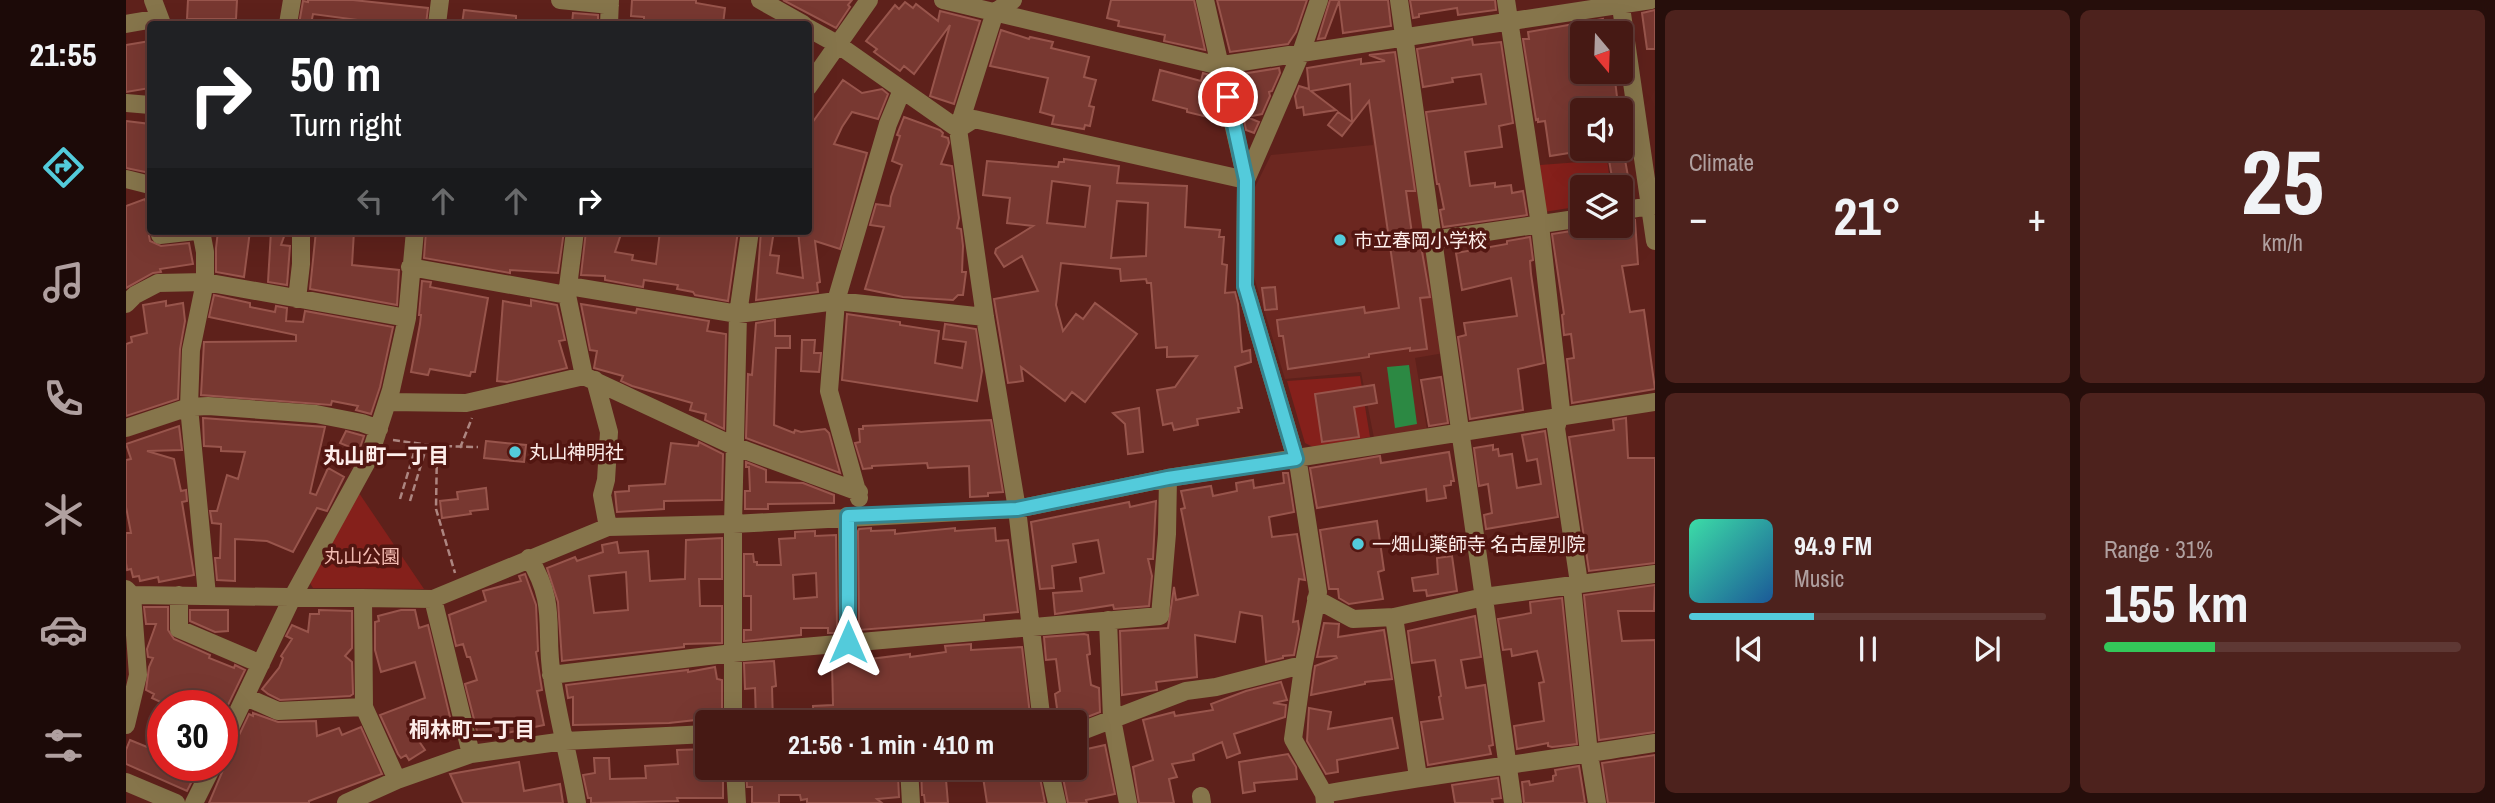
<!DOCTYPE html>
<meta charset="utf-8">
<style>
:root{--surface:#461914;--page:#4d221d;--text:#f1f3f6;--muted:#b0a0a0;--line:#5e3834;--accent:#53cbdb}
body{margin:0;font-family:"Archivo Narrow","Noto Sans JP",sans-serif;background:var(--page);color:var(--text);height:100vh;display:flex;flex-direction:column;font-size:26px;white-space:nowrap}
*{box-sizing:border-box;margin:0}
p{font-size:23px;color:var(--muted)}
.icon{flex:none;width:38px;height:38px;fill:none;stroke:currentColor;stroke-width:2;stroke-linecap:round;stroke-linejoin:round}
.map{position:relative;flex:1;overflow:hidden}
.sheet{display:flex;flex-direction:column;gap:10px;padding:10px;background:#260e0b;width:840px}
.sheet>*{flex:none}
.guide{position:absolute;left:21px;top:21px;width:665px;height:214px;border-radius:7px;box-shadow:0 7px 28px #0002,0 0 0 2px var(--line);background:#202124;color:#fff;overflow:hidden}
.needle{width:46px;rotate:161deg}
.buttons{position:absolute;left:1444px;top:21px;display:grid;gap:14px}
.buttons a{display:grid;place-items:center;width:63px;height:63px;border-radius:7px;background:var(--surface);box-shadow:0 7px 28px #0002,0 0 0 2px var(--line);font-size:35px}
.speed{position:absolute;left:21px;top:690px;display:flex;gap:14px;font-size:35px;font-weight:700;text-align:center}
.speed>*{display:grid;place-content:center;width:91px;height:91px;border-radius:50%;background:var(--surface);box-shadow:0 7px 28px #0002,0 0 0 2px var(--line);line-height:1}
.speed .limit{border:10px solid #d22;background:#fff;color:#111}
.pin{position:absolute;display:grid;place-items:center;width:60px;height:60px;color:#fff;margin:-30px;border:4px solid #fff;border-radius:50%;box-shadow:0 2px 7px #0007}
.me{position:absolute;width:77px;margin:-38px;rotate:0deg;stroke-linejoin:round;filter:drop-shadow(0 0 5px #0008)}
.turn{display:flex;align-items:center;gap:24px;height:147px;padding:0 28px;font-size:32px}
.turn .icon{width:91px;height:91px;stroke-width:2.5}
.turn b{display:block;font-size:49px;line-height:60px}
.lanes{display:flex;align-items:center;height:66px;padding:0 28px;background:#0003;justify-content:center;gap:35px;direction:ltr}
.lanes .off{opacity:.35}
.big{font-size:52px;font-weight:700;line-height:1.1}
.sheet .tile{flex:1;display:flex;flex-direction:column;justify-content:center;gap:10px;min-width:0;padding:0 24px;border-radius:10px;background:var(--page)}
.sheet .dial{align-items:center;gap:0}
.dial b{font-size:91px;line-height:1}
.song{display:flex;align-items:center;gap:21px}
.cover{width:84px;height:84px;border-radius:10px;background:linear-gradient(135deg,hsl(160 70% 55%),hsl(210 70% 35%))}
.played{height:7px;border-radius:4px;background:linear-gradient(90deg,var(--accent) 35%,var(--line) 35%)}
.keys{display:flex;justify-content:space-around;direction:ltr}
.heat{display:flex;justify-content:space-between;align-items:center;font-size:38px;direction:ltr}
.charge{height:10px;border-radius:5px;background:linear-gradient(90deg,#34c759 31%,var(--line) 0)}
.sheet .tiles{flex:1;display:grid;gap:10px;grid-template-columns:repeat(2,1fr)}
.trip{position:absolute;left:569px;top:710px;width:392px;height:70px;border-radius:7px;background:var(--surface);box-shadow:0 7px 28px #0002,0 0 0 2px var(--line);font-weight:700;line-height:70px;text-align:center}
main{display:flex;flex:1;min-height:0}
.dock{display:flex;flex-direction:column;width:126px;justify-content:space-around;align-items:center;background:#1c0a08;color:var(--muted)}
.dock .icon{width:49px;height:49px}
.dock .active{color:var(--accent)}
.dock b{font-size:32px;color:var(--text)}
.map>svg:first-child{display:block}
.built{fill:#6c2720}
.green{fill:#85201b}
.water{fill:#2c8943}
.building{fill:#783831;stroke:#98554c;stroke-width:2;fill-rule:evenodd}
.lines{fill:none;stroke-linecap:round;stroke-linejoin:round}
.path{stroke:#ad8681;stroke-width:2.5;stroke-dasharray:7 3.5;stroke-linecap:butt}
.minor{stroke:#86754b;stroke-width:18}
.route-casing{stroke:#36848e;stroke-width:18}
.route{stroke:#53cbdb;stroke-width:12}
.poi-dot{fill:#53cbdb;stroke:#521611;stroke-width:2.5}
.labels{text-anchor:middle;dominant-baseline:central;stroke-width:7;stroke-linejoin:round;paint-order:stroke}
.poi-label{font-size:19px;fill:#fdedea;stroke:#521611;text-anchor:start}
.park-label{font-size:19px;fill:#f2bab1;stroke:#521611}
.neighbourhood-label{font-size:21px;font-weight:bold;fill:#fdedea;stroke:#521611}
</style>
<main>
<nav class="dock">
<b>21:55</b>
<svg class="icon active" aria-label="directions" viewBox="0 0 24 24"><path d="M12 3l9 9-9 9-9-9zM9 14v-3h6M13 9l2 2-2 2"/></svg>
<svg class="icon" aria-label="music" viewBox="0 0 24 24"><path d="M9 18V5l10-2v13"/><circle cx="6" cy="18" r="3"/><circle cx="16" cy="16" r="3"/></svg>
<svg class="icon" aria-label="phone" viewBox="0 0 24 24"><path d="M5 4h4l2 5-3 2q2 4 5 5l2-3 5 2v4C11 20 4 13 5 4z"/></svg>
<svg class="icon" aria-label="climate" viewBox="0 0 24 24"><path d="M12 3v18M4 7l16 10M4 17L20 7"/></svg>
<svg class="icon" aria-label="car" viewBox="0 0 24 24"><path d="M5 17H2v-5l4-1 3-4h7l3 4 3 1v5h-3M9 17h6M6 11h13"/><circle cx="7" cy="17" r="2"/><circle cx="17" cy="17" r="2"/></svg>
<svg class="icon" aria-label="filters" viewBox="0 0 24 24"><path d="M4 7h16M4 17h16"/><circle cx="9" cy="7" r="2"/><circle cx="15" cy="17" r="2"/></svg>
</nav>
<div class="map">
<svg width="1529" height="803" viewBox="0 0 1529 803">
<rect width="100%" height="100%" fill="#5e211b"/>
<!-- built -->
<path class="built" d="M1282,114L1318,353L1289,358L1301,430L1248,438L1235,372L1159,379L1128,277L1127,203L1129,187L1145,155L1247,145L1244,118Z"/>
<!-- green -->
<path class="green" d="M1481,160L1485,187H1456V206L1418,212L1414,165Z
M1234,376L1244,437L1187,447L1179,443L1161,381Z
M233,493L298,589L187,588L184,583Z"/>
<!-- water -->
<path class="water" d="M1283,365L1291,424L1269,428L1261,367Z"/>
<!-- building -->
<path class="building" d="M62,0H111L110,19H61Z
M182,0H227L302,8L300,24H262L187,14L185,24H173L177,1L182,2Z
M506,0H570V3L599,8L597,24H518V17L505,16Z
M657,0H726L722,5L724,7L710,28Z
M985,0H1068L1079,50L1038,41L1039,35L992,26L993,21L981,18Z
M1091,0H1181L1170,32L1162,44L1104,52Z
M1204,0H1262L1265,26L1217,33L1213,1L1199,38L1192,39Z
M1284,0H1369L1370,10L1332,15L1331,8L1293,14V17L1287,18Z
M779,2L787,8L790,4L812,21L814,11L854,21L828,104L804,96L824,25L788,74L778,66L774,71L748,52L751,49L740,41L769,5L773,9Z
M338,10L390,16V24H336Z
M1529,10V49H1521L1516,13Z
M447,13L472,15V24H446Z
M1477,19L1480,33H1456V72H1488L1492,105L1481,106L1482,110H1456V151L1424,156L1419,121L1412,122V119L1410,120L1397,39H1403L1402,32Z
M875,30L903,39L904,37L927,42L925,48L963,57L958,77L970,80L963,106L968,107L964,126L959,125L958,129L926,124L928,116L914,112L922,78L864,66Z
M1346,39L1347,45L1375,42L1387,123L1373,126L1376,147L1339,152L1344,186L1369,183V187L1385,185L1386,193L1397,191L1401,215L1317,227L1314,210L1318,209L1313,184H1311L1300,112L1360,104L1355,74L1326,78L1327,82L1297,87L1291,49Z
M24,41V88L0,92V45Z
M1269,52L1289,191H1280L1287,241L1294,240L1304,297L1294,298L1301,349L1284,351V348L1243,354V357L1162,369L1157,336H1153L1151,320L1238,307L1239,313L1273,308L1243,101L1216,136L1202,125L1212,112L1226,122L1224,84L1185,91L1210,110L1178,115L1177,107L1171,108L1169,96L1173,86L1183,89L1181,68L1235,59V64L1259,61L1243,55Z
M1153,68L1154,73L1146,91L1143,92L1144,96L1136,114L1121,117L1133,122L1128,133L1120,130L1109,75Z
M1034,70L1075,81L1077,73L1084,75L1094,120L1061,112V109L1027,100Z
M717,80L736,93L756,89L762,94L752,119L726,112L716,127L708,144L741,153L714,249L689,241L694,282L691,283L692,292L630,300L635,231H648L644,255L653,256L651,273L677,278L672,231H682V121L686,123Z
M778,117L814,130L817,133L816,136L822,138L823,143L815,164L826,166L833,218L831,228L835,229L837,246L836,272H840L837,295H832L827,300L777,297L739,289L758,227L744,225L750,204L764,206L765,197L776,165L766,161L774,136L771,135Z
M0,121L24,124V173L0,168Z
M1481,149H1497L1504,187H1489V183H1487Z
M938,159L993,166L991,183L1061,186L1059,227L1094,230L1093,237H1098L1096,264L1101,265L1099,293L1109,292L1112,304L1116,352L1124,350L1125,362L1109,367L1116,408H1112L1113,412L1071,419L1072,425L1048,430L1046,423L1037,425L1031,390L1049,387L1071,356L1041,357V347L1030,348L1025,283H1021L1020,279L995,281L994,269L935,263L930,305L937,331L950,314L957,319L969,303L1011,334L959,402L946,392L939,401L895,367L897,381L882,383L868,299L912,291L896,256L878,267L869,253L870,249L907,226L881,223L884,198L857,195L861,161L932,167L933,162H938ZM926,181L964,186L959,227L921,223ZM991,201L1022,203L1020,256L985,258Z
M19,199L24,215L23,236L24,241L35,246L63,243L67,264L34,269L35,272L27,273L0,288V206Z
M1509,220L1512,264L1496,266L1504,312L1518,310L1529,389L1446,403L1441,359L1448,358L1445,334L1438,335L1436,315L1438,314L1426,234L1458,229L1460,238L1485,235L1484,226H1494V222Z
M92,231H124L118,277L90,272V248Z
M145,231H160L155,245L164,246L161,285L142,282Z
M190,231H228L226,265L273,270L271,305L184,289Z
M300,231L427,233L428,231H438L432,273L384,270V273L298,258Z
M460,231H496L489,252L507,255L506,260L530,264L534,231H612L602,301L569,295L567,292L551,289L552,285L518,280L517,287L479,280V276L455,275Z
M1404,237L1407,260L1404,261L1405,274L1418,363L1392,369L1397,410L1344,419L1332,337L1340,335L1338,323L1391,316L1385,278L1336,290L1330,253L1381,244V241Z
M296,281L305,282L304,287L362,298L349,372H345L344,376L304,369L302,375L285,372L294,324L295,315H293Z
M1149,287L1151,309L1139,310L1136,288Z
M88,295L124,303V307L149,312L150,306L161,308L160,321L177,322L179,311L267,327L254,387L245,414L230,410L232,406L206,401L205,405L75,395L78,342L170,341V335L83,317Z
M405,300L431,305L439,340L433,341L441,368L381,382L371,381L377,301L405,306Z
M40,301V306L57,303L59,321L54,349L52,399L0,416V344L6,342L5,337L21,333L17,305Z
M455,304L510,313L511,309L583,321L581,331L600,334L598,429L579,420L580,414L564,410L566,403L506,386L495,381L497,376L468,368L471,351L464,350Z
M721,314L774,322V325L813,331L809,363L836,368L840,342L817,339L819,324L850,329L856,371L851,401L716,380Z
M649,320V336H664V348H650L648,425L668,433L669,430L675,432L699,429L703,433L714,473L620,438L622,374L626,375L630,323Z
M676,340H689L688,353H695L693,372L675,371Z
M1315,377L1322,423L1303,426L1295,380Z
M1248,385L1251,403L1228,407L1233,437L1196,442L1189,394Z
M1013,408L1017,452L1002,454L999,424L987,413Z
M77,418L199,427L184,493L190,495L202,468L218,477L201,511L191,508L167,552L141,541L109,539V581L91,580L89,558H94L95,524L86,523L84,511H91L101,475L112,479L119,452L95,451V447L78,446Z
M1500,418L1502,458H1529V563L1463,571L1443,437L1488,430L1487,420Z
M865,420L877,492L862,493V496L844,497L843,466L802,468L801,463L746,466V468L737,469L729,443L734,442L733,429H737V426Z
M53,426L56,450L21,451L48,459L55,491L60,490L61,501L56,502L68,575L33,582L32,577L14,581L13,576L7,577L5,569L1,570L0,563V533H5L0,507V460L5,459L0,444Z
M220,431L238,436L233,451L214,443Z
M1419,431L1432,517L1360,529L1358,515L1366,513L1362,484L1353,486L1348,448L1367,445V450L1372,449L1373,456L1386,454L1391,488L1415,484L1411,459L1401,461L1396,435Z
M360,441L400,445L398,462L358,458Z
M573,442L597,454L596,500L538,501V509L491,512L489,492L503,491V486L539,484L545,443L572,446Z
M1323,452L1328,481H1325V485L1318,486L1320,498L1301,501L1300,489L1191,508L1184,468L1254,456L1255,463Z
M620,462L640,470V482L677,483L708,495V503L642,504V509H619V491H624L623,467H620Z
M1157,473H1162L1168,512L1143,517L1146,537L1171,534L1179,580L1173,579L1167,622L1172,621L1173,629L1168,655L1157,656V658L1140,662L1136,616L1114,612L1109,642L1069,635L1071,677L1030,682L1031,690L996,695L994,631L1042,628L1048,587L1050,600L1072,595L1057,519L1055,509L1059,508L1055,491L1085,486L1087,496L1111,491L1110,483L1127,480L1128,488L1158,483Z
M360,488L362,509L344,511L345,514L316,518L314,501L332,499L331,492Z
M1030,501L1027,559H1022L1026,576L1023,606L988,609L987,605L929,614L927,593L956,591L954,578L978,573L972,540L947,544L950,562L926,566L928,588L914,589L905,522L1003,502L1004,507Z
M1251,521L1258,570L1252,572L1257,599L1223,604L1213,598L1212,589H1203L1194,530Z
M745,528V531L769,530V534L829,528V531L869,528L870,541L882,540L892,612L858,615V620L733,630L732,531L733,529Z
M689,531V536L710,535L711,633H702V628H675V635L618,641V630H625V596H618V554H627L628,562H631V565H655L653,539L669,538V532ZM690,573L691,597L668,599L667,575Z
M596,538V579H573L574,606H596V643L558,644V647L436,661L432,602L421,568L449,557L451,561L477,552L476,545L491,542L493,553L522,551L524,581L559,579L560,540ZM500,572L502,610L468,613L463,576Z
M1326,556L1331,591L1301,596L1300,590L1288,591L1286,578L1312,574L1311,558Z
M399,574L410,605L412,651L410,652L416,690L411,691L418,725L353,739L339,684L351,680L344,657H341L337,644L330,646L323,615L360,601L357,591L395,581L393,576Z
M1529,585L1528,611H1492L1496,641L1529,640V732L1473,740L1458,595Z
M1436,598L1451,744L1426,747L1422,746V743L1391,749L1388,726L1418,721L1413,683L1418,682L1411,651L1386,656L1385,649L1377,650L1372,619L1405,613L1404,602Z
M18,607H42V630L48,639L84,655L83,658L108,668L109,665L119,670L102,705H41L26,698L28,694L20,690L23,667L27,658L22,657L21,649L30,624H20Z
M64,610H102V631L89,632L64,621Z
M193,610L226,611V648L219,656L226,662L227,694L224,696L154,700L142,694L136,689L153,668L157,658L155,656L166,639L160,636L166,625L182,632L184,614H193Z
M275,610H289L293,628L302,625L324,717L288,734L299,750L283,760L280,755L275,758L272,754L254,715L299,698L289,662L255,672L249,650V622L253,621L252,616Z
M1349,616L1355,657L1335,660L1340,688L1359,685L1367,745L1363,746L1365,754L1302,765L1295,722L1317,719L1313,697L1315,696L1309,660L1286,663L1282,631Z
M1198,623L1213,624L1212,637L1258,630L1266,679L1239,682V684L1185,695L1189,666L1211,658L1210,656L1191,657Z
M958,634L962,635L964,654L961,655L965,685L973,688L974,712L946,723H933L929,694L934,691L930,659L920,660L918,637Z
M845,644V650L896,647L905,723H688L687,706L707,705L706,665H703V656H728V661L784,654V657L820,652L819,646Z
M648,661L650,686L646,687L647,723H630L629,688L619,689L618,663Z
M589,667L591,679L596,680V717L543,723L447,725V697L442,698L440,685L562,670V672Z
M1155,682L1161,700L1147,703L1160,705L1159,717L1108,734L1114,753L1101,758L1096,742L1067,754L1068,760L1046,764L1051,777L1043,779L1048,803H1013L1007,767L1027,760L1017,720L1048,712L1049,716L1087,710L1085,704L1120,691Z
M1183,708L1205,712L1202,729L1266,718L1272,748L1211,760L1212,772L1200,774L1181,741Z
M127,713L152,722L190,721L191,736L213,728L216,735L235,727L256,774L183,801V803H83L97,770L99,757L106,750L123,714L127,716Z
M4,740L31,751L28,757L37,761V765H74L61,791L0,764V750Z
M979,745L989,794L960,800L961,803H942L935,768H948V754H953L952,751Z
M581,749V768H597V798H551L552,801L465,803V798H462L457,775L469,773L468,758H483L484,779L520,778L519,766L552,764L551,750Z
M1162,754L1170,767L1171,779L1128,783L1129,791L1117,793L1113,762Z
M1529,755V803H1482L1476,763Z
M393,762L398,791L434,784L437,803H337L324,774Z
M1453,766L1459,803H1398L1396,782L1403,781L1404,785L1427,781V776L1430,775L1429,770Z
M672,768V771L697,772V776H706V779L772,776L773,797L751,799L756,803H681V799L675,800L674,795H653V803H626V787H621L620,769Z
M795,768H819L822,803H799L798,795H796Z
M907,768H912L919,803H861L857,777L908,771Z
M1372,778L1375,798L1366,799L1367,803H1329L1326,785Z"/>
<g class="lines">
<!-- path -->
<path class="path" d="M267,440L311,446L352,447
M311,446L310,509L329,573
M334,448L346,418
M274,499L291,443
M284,501L301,445"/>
<!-- minor -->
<path class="minor" d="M27,0L36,24
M434,0L484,5
M634,0L677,24
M817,0L1086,64H1103L1525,0
M1193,0L1175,53L1120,180L1119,286L1173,469L1192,592L1177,668L1167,739L1198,794L1199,803
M1273,0L1387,803
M1380,0L1414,225L1435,410L1430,428L1453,583
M1494,0L1529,241
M0,24L34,18
M162,24L166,0
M311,24L314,0
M483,24L484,0
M682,28L711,44L832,129L859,317L891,509L916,723
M682,87L743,0
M0,103L24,105
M832,129L848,119L1120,180L1079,0
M832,129L869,12L887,0
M0,179L24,185
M1494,211L1529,205
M75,231L79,252V282L65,350L63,407L81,595
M449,231L441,295L458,376L608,446L733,492
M34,235L70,231
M1307,240L1456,218
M284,267L441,295
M443,286L612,314L710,301L859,317
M171,299L175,264V231
M0,304L9,295L32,283L79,282L281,318
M469,380L483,432L480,480L476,495L482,527
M261,402L340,403L458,376
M0,428L63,407L82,406L190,414L236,423L253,429
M733,498L703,391L710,301L762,124L776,90
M721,516L722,642
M403,558C432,605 418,628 426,677C432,719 444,761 451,803
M1446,586L1463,754L1471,803
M0,589L6,595L307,599L482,527L607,524L891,509L1042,478L1529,402
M53,595V629L135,664
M237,599L238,707L271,780
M307,599L345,754
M1190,599L1227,619L1268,617L1358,597L1529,574
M1268,617L1292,777
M982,620L986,719L1002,803
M425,675L607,653L1034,616L1041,534L1042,478
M120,697L152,711L238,707
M607,723V524L612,314L624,231
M0,725L12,675L6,595
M948,734L1060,691L1090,687L1168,667L1177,668
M96,745L166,598L243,458L265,390L281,318L289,231
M609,768L611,803
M783,768L785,803
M923,768L931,803
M0,782L50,803
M1198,794C1308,774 1419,761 1529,743
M1075,796L1076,803
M68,803L87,765
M220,803L271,780L345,754L439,741L581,734"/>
</g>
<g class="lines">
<defs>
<path id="route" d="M722,642V516L891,509L1042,478L1170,459L1119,286L1120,180L1102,97"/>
</defs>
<!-- route casing -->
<use href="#route" class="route-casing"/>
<!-- route -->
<use href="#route" class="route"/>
</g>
<!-- markers -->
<g class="poi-dot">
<circle cx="1214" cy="240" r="7"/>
<circle cx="389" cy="452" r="7"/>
<circle cx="1232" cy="544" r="7"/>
</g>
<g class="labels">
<!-- poi labels -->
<g class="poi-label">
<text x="1228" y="240">市立春岡小学校</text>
<text x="403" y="452">丸山神明社</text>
<text x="1246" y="544">一畑山薬師寺 名古屋別院</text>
</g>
<!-- park labels -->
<g class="park-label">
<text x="236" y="556">丸山公園</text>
</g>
<!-- neighbourhood labels -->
<g class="neighbourhood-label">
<text x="260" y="455">丸山町一丁目</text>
<text x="346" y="729">桐林町二丁目</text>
</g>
</g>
</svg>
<div class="buttons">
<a><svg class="needle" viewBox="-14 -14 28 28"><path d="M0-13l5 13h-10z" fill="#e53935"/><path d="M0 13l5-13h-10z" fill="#b0a0a0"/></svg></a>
<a><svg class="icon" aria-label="sound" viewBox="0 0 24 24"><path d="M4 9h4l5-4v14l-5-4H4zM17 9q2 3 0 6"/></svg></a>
<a><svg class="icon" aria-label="layers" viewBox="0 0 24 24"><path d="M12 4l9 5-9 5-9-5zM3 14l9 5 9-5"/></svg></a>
</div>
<div class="speed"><div class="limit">30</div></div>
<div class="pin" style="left:1102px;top:97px;background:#d93025"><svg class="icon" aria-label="arrive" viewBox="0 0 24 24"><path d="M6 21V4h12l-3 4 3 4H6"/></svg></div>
<svg class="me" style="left:722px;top:642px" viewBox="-20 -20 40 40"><path d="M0-17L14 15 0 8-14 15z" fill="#53cbdb" stroke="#fff" stroke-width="4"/></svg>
<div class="trip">21:56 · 1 min · 410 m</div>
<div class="guide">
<div class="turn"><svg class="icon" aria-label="right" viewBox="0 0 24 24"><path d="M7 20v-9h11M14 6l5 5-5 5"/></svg><div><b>50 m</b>Turn right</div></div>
<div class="lanes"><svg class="icon off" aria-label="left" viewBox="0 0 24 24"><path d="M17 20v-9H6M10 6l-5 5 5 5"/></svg><svg class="icon off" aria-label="ahead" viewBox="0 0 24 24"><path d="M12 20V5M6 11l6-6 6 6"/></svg><svg class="icon off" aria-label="ahead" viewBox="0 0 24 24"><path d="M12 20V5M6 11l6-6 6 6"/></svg><svg class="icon" aria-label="right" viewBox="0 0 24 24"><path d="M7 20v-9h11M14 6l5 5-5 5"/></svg></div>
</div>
</div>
<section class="sheet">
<div class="tiles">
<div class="tile"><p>Climate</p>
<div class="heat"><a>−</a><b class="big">21°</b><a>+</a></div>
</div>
<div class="tile dial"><b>25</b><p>km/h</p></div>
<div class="tile">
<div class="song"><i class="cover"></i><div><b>94.9 FM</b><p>Music</p></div></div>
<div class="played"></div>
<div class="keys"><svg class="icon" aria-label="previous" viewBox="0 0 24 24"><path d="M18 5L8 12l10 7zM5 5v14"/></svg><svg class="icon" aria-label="pause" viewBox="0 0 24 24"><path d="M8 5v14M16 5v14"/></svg><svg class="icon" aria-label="next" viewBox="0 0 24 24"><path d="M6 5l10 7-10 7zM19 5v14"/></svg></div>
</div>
<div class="tile"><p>Range · 31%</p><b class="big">155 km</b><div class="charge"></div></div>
</div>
</section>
</main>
